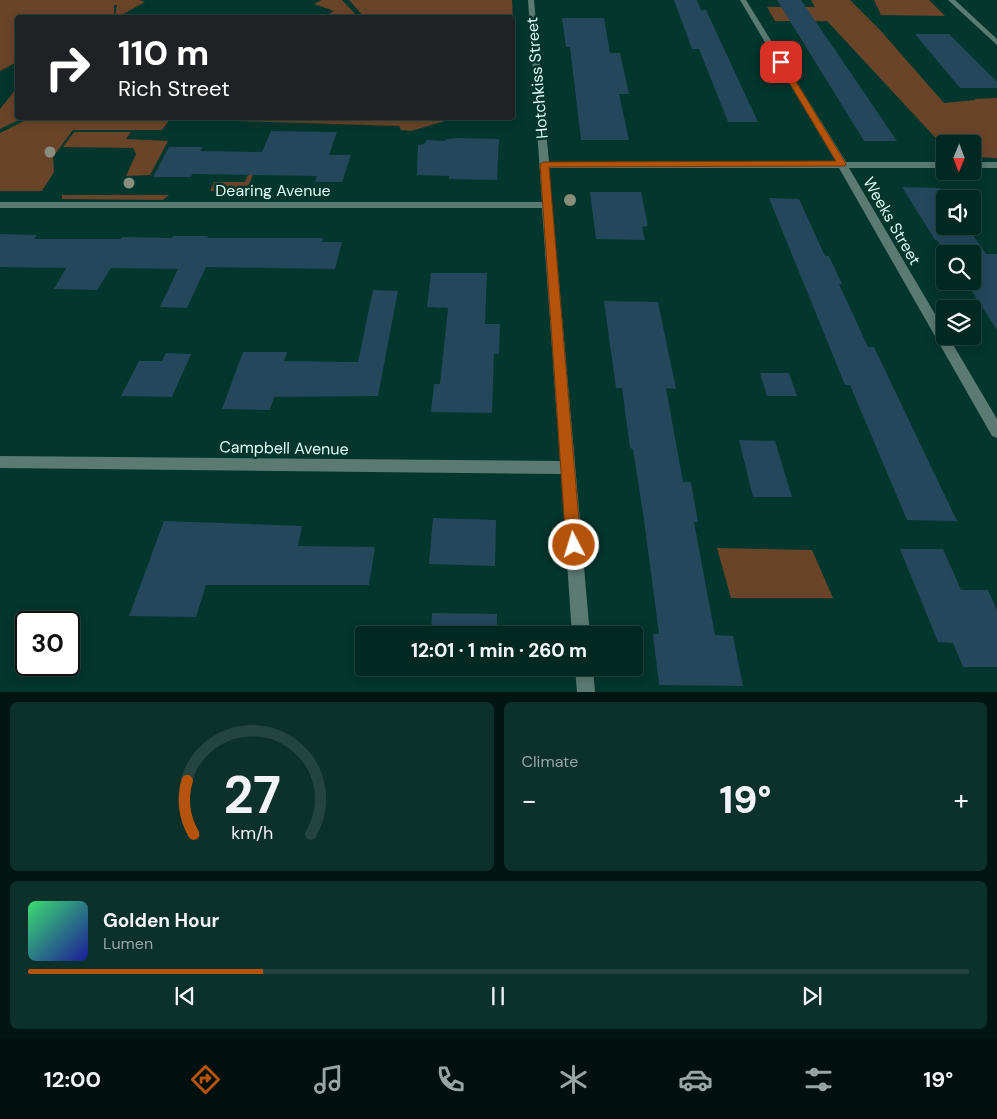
<!DOCTYPE html>
<meta charset="utf-8">
<style>
:root{--surface:#022822;--page:#0c302a;--text:#f1f3f6;--muted:#96a6a5;--line:#234440;--accent:#b45309}
body{margin:0;font-family:"DM Sans",sans-serif;background:var(--page);color:var(--text);height:100vh;display:flex;flex-direction:column;font-size:19px;white-space:nowrap}
*{box-sizing:border-box;margin:0}
p{font-size:16px;color:var(--muted)}
.icon{flex:none;width:28px;height:28px;fill:none;stroke:currentColor;stroke-width:2;stroke-linecap:round;stroke-linejoin:round}
.map{position:relative;height:692px;overflow:hidden}
.details{display:flex;flex-direction:column;gap:10px;padding:10px;background:#011613;flex:1}
.details>*{flex:none}
.top-card{position:absolute;left:15px;top:15px;width:500px;height:105px;border-radius:5px;box-shadow:0 2px 12px #0003,0 0 0 1px var(--line);background:#202124;color:#fff;overflow:hidden}
.needle{width:32px;rotate:181deg}
.controls{position:absolute;left:936px;top:135px;display:grid;gap:10px}
.controls a{display:grid;place-items:center;width:45px;height:45px;border-radius:5px;background:var(--surface);box-shadow:0 2px 12px #0003,0 0 0 1px var(--line);font-size:25px}
.speed{position:absolute;left:15px;top:611px;display:flex;gap:10px;font-size:25px;font-weight:700;text-align:center}
.speed>*{display:grid;place-content:center;width:65px;height:65px;border-radius:50%;background:var(--surface);box-shadow:0 2px 12px #0003,0 0 0 1px var(--line);line-height:1}
.speed .limit{border:2px solid #111;border-radius:8px;background:#fff;color:#111}
.pin{position:absolute;display:grid;place-items:center;width:42px;height:42px;color:#fff;margin:-21px;border-radius:10px;box-shadow:0 2px 8px #0006}
.me{position:absolute;width:55px;margin:-28px;rotate:355deg;stroke-linejoin:round;filter:drop-shadow(0 0 4px #0008)}
.turn{display:flex;align-items:center;gap:18px;height:105px;padding:0 20px;font-size:22px}
.turn .icon{width:65px;height:65px;stroke-width:2.5}
.turn b{display:block;font-size:35px;line-height:42px}
.big{font-size:38px;font-weight:800;line-height:1.1}
.details .card{flex:1;display:flex;flex-direction:column;justify-content:center;gap:8px;min-width:0;padding:0 18px;border-radius:8px;background:var(--page)}
.details .dial{align-items:center;gap:0}
.dial svg{height:130px;overflow:visible;fill:none;stroke:var(--line);stroke-width:7;stroke-linecap:round;text-anchor:middle}
.dial text{fill:var(--text);stroke:none}
.song{display:flex;align-items:center;gap:15px}
.cover{width:60px;height:60px;border-radius:8px;background:linear-gradient(135deg,hsl(140 70% 55%),hsl(240 70% 35%))}
.played{height:5px;border-radius:2px;background:linear-gradient(90deg,var(--accent) 25%,var(--line) 25%)}
.keys{display:flex;justify-content:space-around;direction:ltr}
.heat{display:flex;justify-content:space-between;align-items:center;font-size:28px;direction:ltr}
.details .tiles{flex:1;display:grid;gap:10px;grid-template-columns:1fr 1fr}
.card:last-child{grid-column:span 2}
.trip{position:absolute;left:355px;top:626px;width:288px;height:50px;border-radius:5px;background:var(--surface);box-shadow:0 2px 12px #0003,0 0 0 1px var(--line);font-weight:800;line-height:50px;text-align:center}
.tab-bar{display:flex;height:80px;justify-content:space-around;align-items:center;background:#01100e;color:var(--muted)}
.tab-bar .icon{width:35px;height:35px}
.tab-bar .active{color:var(--accent)}
.tab-bar b{font-size:22px;color:var(--text)}
.map>svg:first-child{display:block}
.green{fill:#694429}
.building{fill:#24475c}
.lines{fill:none;stroke-linecap:round;stroke-linejoin:round}
.street{fill:#5b7a71;fill-rule:evenodd}
.tree{fill:#888d7e}
.route{fill:#b45309;stroke:#753606}
.labels{text-anchor:middle;dominant-baseline:central;stroke-width:5;stroke-linejoin:round;paint-order:stroke}
.street-label{font-size:16px;fill:#e2faf3;stroke:#03362d}
</style>
<div class="map">
<svg width="997" height="692" viewBox="0 0 997 692">
<rect width="100%" height="100%" fill="#03362d"/>
<!-- green -->
<path class="green" d="M0,0H140L145,2L118,17H115L117,5H114V17L18,18L17,62L0,71Z
M322,0H342L358,17H324L334,11L314,4Z
M349,0H512L516,81H513L512,18L364,17Z
M811,0H850L880,30L944,103L975,100L974,99L997,98V158L973,157L972,144H945V148L827,21H775L767,7H815Z
M874,0H929L945,16L881,15Z
M16,89L18,118H23L0,129V109Z
M30,118H497L445,121L411,131L401,130L399,126L170,119L162,130H73L53,157L54,172L42,191H0V133Z
M74,132H131L126,139L168,141L150,175L126,176L136,154L133,148L63,147Z
M255,157H260L246,192L210,191L214,182H245Z
M62,195H169L163,200L62,199Z
M717,548L812,550L833,598H731Z"/>
<!-- building -->
<path class="building" d="M674,0H697L701,10H706L758,122H728L699,49H692Z
M777,0H801L897,141H864Z
M562,18H604L610,53H620L629,94H619L629,140H581L570,47H566Z
M915,34H949L997,82V88H960Z
M271,131L337,132L329,155H351L342,182H315L317,176L192,174L191,177H153L169,147H203L200,151L262,152Z
M459,138L499,139L497,180L449,179V176L417,175L418,145L424,144L427,140L445,141L446,139Z
M902,187L940,188L948,199H945V226H967L986,254H997V330L965,281H972V254H946L937,240H935Z
M590,192H641L648,226L642,227L645,240L596,239Z
M769,198L799,199L825,256H829L842,284H839L868,347H874L957,521L907,520L850,385H845Z
M0,234L37,235L34,239H120L122,237L172,238L173,236H208L207,238H323L322,242H342L335,269L206,267L187,308L160,307L178,269L111,268L97,290L54,289L66,268L0,267Z
M431,273H487L485,324H500L499,354H494L492,413L431,412L434,384H440L448,308L427,307Z
M373,290L398,291L378,396L274,397L270,410L222,409L243,352H287L284,361L358,362Z
M604,301L658,302L676,389L666,388L683,482H691L698,522H694L715,635L733,636L743,686L659,685L653,634H659L644,520L633,449L630,448L622,388H616Z
M166,353L191,354L172,397L121,396L139,361H162Z
M760,373H789L797,396H767Z
M739,440L775,441L792,497H753Z
M433,518L496,520L495,566L429,564Z
M164,521L302,526L298,546L375,547L369,585H206L196,617L129,616Z
M900,549H943L961,590H988L997,610V667H963L953,643L938,642Z
M432,613L497,614V635H431Z
M428,668H496V672L428,671Z"/>
<g class="lines">
<!-- street -->
<path class="street" d="M528,0H534L549,162H836L740,0H746L846,162H945V168H849L945,331V336H948L997,419V438L992,436L839,168H549L590,635H572L561,474L0,468V456L560,461L542,208H0V202H542Z
M948,0H955L997,39V45Z
M972,162H997V168H972Z
M575,668H593L595,692H577Z"/>
</g>
<!-- trees -->
<g class="tree">
<circle cx="50" cy="152" r="5.5"/>
<circle cx="129" cy="183" r="5.5"/>
<circle cx="570" cy="200" r="6"/>
</g>
<!-- route -->
<path class="route" d="M778,60L784,62L846,164L845,166L549,167L581,545L579,550L574,552L568,550L566,545L540,164L544,162L836,161L777,62Z"/>
<g class="labels">
<!-- street labels -->
<g class="street-label">
<text transform="translate(537 78) rotate(-95)">Hotchkiss Street</text>
<text x="273" y="190">Dearing Avenue</text>
<text transform="translate(892 221) rotate(60)">Weeks Street</text>
<text transform="translate(284 448) rotate(1)">Campbell Avenue</text>
</g>
</g>
</svg>
<div class="controls">
<a><svg class="needle" viewBox="-14 -14 28 28"><path d="M0-13l5 13h-10z" fill="#e53935"/><path d="M0 13l5-13h-10z" fill="#96a6a5"/></svg></a>
<a><svg class="icon" aria-label="sound" viewBox="0 0 24 24"><path d="M4 9h4l5-4v14l-5-4H4zM17 9q2 3 0 6"/></svg></a>
<a><svg class="icon" aria-label="search" viewBox="0 0 24 24"><circle cx="10" cy="10" r="6"/><path d="M15 15l6 6"/></svg></a>
<a><svg class="icon" aria-label="layers" viewBox="0 0 24 24"><path d="M12 4l9 5-9 5-9-5zM3 14l9 5 9-5"/></svg></a>
</div>
<div class="speed"><div class="limit">30</div></div>
<div class="pin" style="left:781px;top:62px;background:#d93025"><svg class="icon" aria-label="arrive" viewBox="0 0 24 24"><path d="M6 21V4h12l-3 4 3 4H6"/></svg></div>
<svg class="me" style="left:574px;top:545px" viewBox="-20 -20 40 40"><circle r="17" fill="#b45309" stroke="#fff" stroke-width="3"/><path d="M0-11L8 9 0 5-8 9z" fill="#fff"/></svg>
<div class="trip">12:01 · 1 min · 260 m</div>
<div class="top-card">
<div class="turn"><svg class="icon" aria-label="right" viewBox="0 0 24 24"><path d="M7 20v-9h11M14 6l5 5-5 5"/></svg><div><b>110 m</b>Rich Street</div></div>
</div>
</div>
<section class="details">
<div class="tiles">
<div class="card dial"><svg viewBox="0 0 100 80">
<path d="M14 69A42 42 0 1 1 86 69"/>
<path d="M14 69A42 42 0 0 1 10 36" stroke="#b45309"/>
<text x="50" y="56" font-size="32" font-weight="700">27</text>
<text x="50" y="72" font-size="11">km/h</text>
</svg></div>
<div class="card"><p>Climate</p>
<div class="heat"><a>−</a><b class="big">19°</b><a>+</a></div>
</div>
<div class="card">
<div class="song"><i class="cover"></i><div><b>Golden Hour</b><p>Lumen</p></div></div>
<div class="played"></div>
<div class="keys"><svg class="icon" aria-label="previous" viewBox="0 0 24 24"><path d="M18 5L8 12l10 7zM5 5v14"/></svg><svg class="icon" aria-label="pause" viewBox="0 0 24 24"><path d="M8 5v14M16 5v14"/></svg><svg class="icon" aria-label="next" viewBox="0 0 24 24"><path d="M6 5l10 7-10 7zM19 5v14"/></svg></div>
</div>
</div>
</section>
<nav class="tab-bar">
<b>12:00</b>
<svg class="icon active" aria-label="directions" viewBox="0 0 24 24"><path d="M12 3l9 9-9 9-9-9zM9 14v-3h6M13 9l2 2-2 2"/></svg>
<svg class="icon" aria-label="music" viewBox="0 0 24 24"><path d="M9 18V5l10-2v13"/><circle cx="6" cy="18" r="3"/><circle cx="16" cy="16" r="3"/></svg>
<svg class="icon" aria-label="phone" viewBox="0 0 24 24"><path d="M5 4h4l2 5-3 2q2 4 5 5l2-3 5 2v4C11 20 4 13 5 4z"/></svg>
<svg class="icon" aria-label="climate" viewBox="0 0 24 24"><path d="M12 3v18M4 7l16 10M4 17L20 7"/></svg>
<svg class="icon" aria-label="car" viewBox="0 0 24 24"><path d="M5 17H2v-5l4-1 3-4h7l3 4 3 1v5h-3M9 17h6M6 11h13"/><circle cx="7" cy="17" r="2"/><circle cx="17" cy="17" r="2"/></svg>
<svg class="icon" aria-label="filters" viewBox="0 0 24 24"><path d="M4 7h16M4 17h16"/><circle cx="9" cy="7" r="2"/><circle cx="15" cy="17" r="2"/></svg>
<b>19°</b>
</nav>
